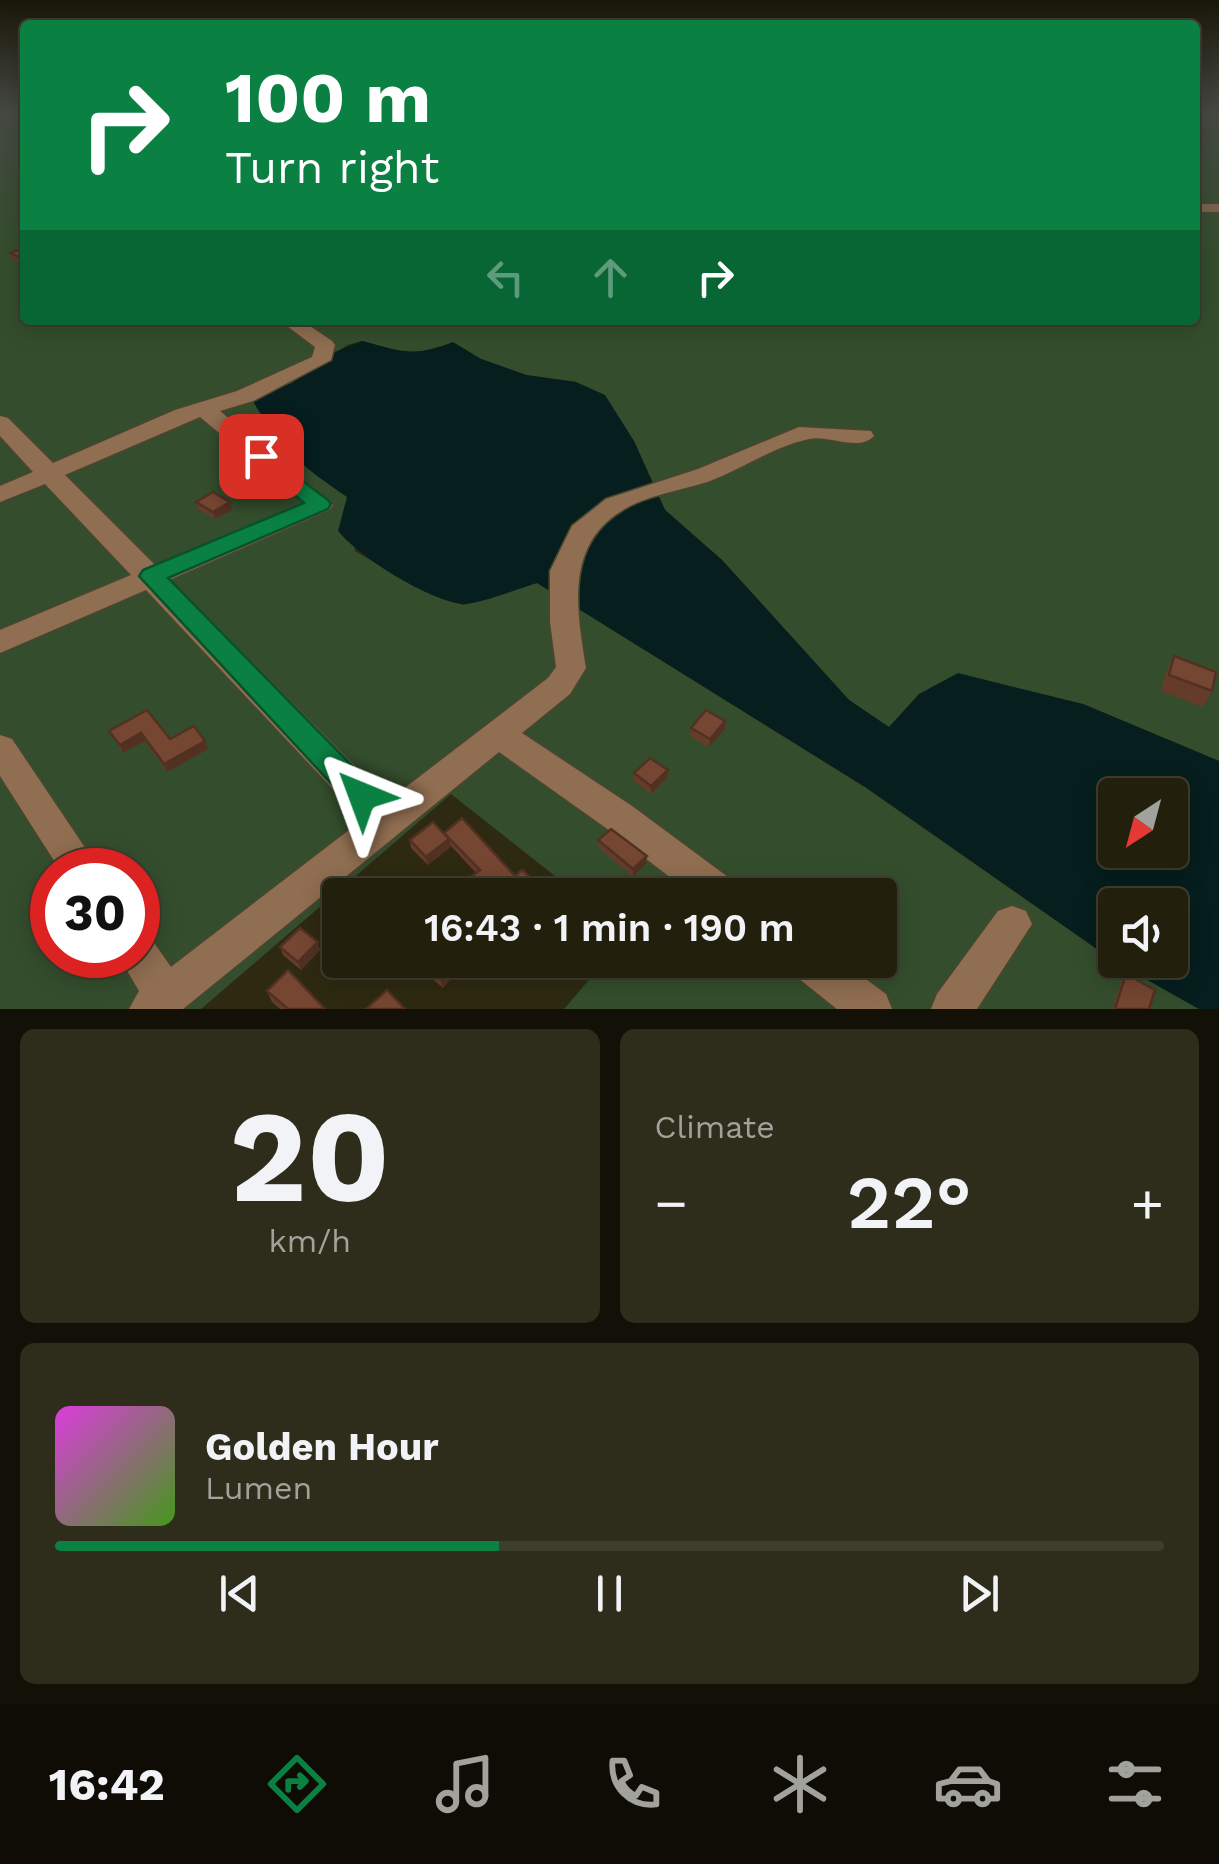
<!DOCTYPE html>
<meta charset="utf-8">
<style>
:root{--surface:#221f0d;--page:#2e2c1b;--text:#f1f3f6;--muted:#a2a29d;--line:#3f3d2e;--accent:#0b8043}
body{margin:0;font-family:"Work Sans",sans-serif;background:var(--page);color:var(--text);height:100vh;display:flex;flex-direction:column;font-size:38px;white-space:nowrap}
*{box-sizing:border-box;margin:0}
p{font-size:32px;color:var(--muted)}
.icon{flex:none;width:55px;height:55px;fill:none;stroke:currentColor;stroke-width:2;stroke-linecap:round;stroke-linejoin:round}
.map{position:relative;height:1009px;overflow:hidden}
.side{display:flex;flex-direction:column;gap:20px;padding:20px;background:#131107;flex:1}
.side>*{flex:none}
.top-card{position:absolute;left:20px;top:20px;width:1180px;height:305px;border-radius:10px;box-shadow:0 5px 25px #0003,0 0 0 2px var(--line);background:#0b8043;color:#fff;overflow:hidden}
.needle{width:65px;rotate:216deg}
.tools{position:absolute;left:1098px;top:778px;display:grid;gap:20px}
.tools a{display:grid;place-items:center;width:90px;height:90px;border-radius:10px;background:var(--surface);box-shadow:0 5px 25px #0003,0 0 0 2px var(--line);font-size:50px}
.speed{position:absolute;left:30px;top:848px;display:flex;gap:20px;font-size:50px;font-weight:700;text-align:center}
.speed>*{display:grid;place-content:center;width:130px;height:130px;border-radius:50%;background:var(--surface);box-shadow:0 5px 25px #0003,0 0 0 2px var(--line);line-height:1}
.speed .limit{border:15px solid #d22;background:#fff;color:#111}
.pin{position:absolute;display:grid;place-items:center;width:85px;height:85px;color:#fff;margin:-42px;border-radius:20px;box-shadow:0 5px 15px #0006}
.me{position:absolute;width:110px;margin:-55px;rotate:316deg;stroke-linejoin:round;filter:drop-shadow(0 0 8px #0008)}
.turn{display:flex;align-items:center;gap:35px;height:210px;padding:0 40px;font-size:45px}
.turn .icon{width:130px;height:130px;stroke-width:2.5}
.turn b{display:block;font-size:70px;line-height:85px}
.lanes{display:flex;align-items:center;height:95px;padding:0 40px;background:#0003;justify-content:center;gap:50px;direction:ltr}
.lanes .off{opacity:.35}
.big{font-size:75px;font-weight:600;line-height:1.1}
.side .tile{flex:1;display:flex;flex-direction:column;justify-content:center;gap:15px;min-width:0;padding:0 35px;border-radius:15px;background:var(--page)}
.side .dial{align-items:center;gap:0}
.dial b{font-size:130px;line-height:1}
.song{display:flex;align-items:center;gap:30px}
.cover{width:120px;height:120px;border-radius:15px;background:linear-gradient(135deg,hsl(300 70% 55%),hsl(100 70% 35%))}
.played{height:10px;border-radius:5px;background:linear-gradient(90deg,var(--accent) 40%,var(--line) 40%)}
.keys{display:flex;justify-content:space-around;direction:ltr}
.heat{display:flex;justify-content:space-between;align-items:center;font-size:55px;direction:ltr}
.side .tiles{flex:1;display:grid;gap:20px;grid-template-columns:1fr 1fr}
.tile:last-child{grid-column:span 2}
.trip{position:absolute;left:322px;top:878px;width:575px;height:100px;border-radius:10px;background:var(--surface);box-shadow:0 5px 25px #0003,0 0 0 2px var(--line);font-weight:600;line-height:100px;text-align:center}
.tabs{display:flex;height:160px;justify-content:space-around;align-items:center;background:#0e0c05;color:var(--muted)}
.tabs .icon{width:70px;height:70px}
.tabs .on{color:var(--accent)}
.tabs b{font-size:45px;color:var(--text)}
.map>svg:first-child{display:block}
.green{fill:#344e2d;fill-rule:evenodd}
.water{fill:#061e1e;fill-rule:evenodd}
.lines{fill:none;stroke-linecap:round;stroke-linejoin:round}
.minor-casing{stroke:#4a462f;stroke-width:3}
.minor{fill:#906e51;fill-rule:evenodd}
.wall{fill:#653c2a}
.shaded-wall{fill:#523122}
.building{fill:#754631;stroke:#523122;stroke-width:2.5}
.route{fill:#0b8043;stroke:#07532c;stroke-width:2.5}
</style>
<div class="map">
<svg width="1219" height="1009" viewBox="0 0 1219 1009">
<rect width="100%" height="100%" fill="#2e2911"/>
<!-- green -->
<path class="green" d="M0,112H25V320H1195V112H1219V761L1083,704L919,694L890,728L849,700L722,560L665,510L634,441L576,382L526,375L481,359L453,343L411,354L362,341L347,345L292,383L252,398C258,413 267,419 275,432C296,464 316,475 348,497L355,551L408,582L463,605L537,583L866,788L1114,961L1199,1009H564L606,960H880V895H579L451,794L201,1009H0ZM52,870H138V955H52Z"/>
<!-- water -->
<path class="water" d="M362,341C399,351 416,358 453,342L481,359L526,375L576,382L605,395L634,441L665,510L722,560L849,700L889,727L919,694L958,673L1083,704L1219,761V1009H1199L1114,961L867,788L537,583C520,588 475,606 461,604C425,598 361,558 338,531L347,497C316,475 296,463 275,431C266,419 258,413 252,398L292,383L335,352ZM1115,795H1170V850H1115ZM1115,905H1170V960H1115Z"/>
<g class="lines">
<defs>
<path id="minor" d="M1195,204H1219V212H1195Z
M279,320H301L332,341L335,345L331,360L253,401L220,411L333,505L329,510L169,580L389,800L548,678L556,667L550,622V571L572,526L606,499L698,469L799,427L871,431L874,436C859,452 829,435 809,439C775,446 742,469 710,481C683,490 647,495 623,510C564,545 577,611 586,668L570,694L522,733L632,806L736,883L741,895H693L606,828L499,752L183,1009H129L139,991L118,955H138V935L152,940L171,967L362,820L146,590L0,653V630L131,575L45,484L0,502V486L33,472L0,436V416L8,418L53,463L175,410L237,391L312,357L315,347ZM200,417L303,503L155,565L65,475Z
M0,735L12,739L100,870H60L0,776Z
M1012,906L1026,911L1032,924L977,1009H931L937,994L998,911Z
M787,960H840L886,994L892,1009H837L793,974Z"/>
</defs>
<!-- minor casing -->
<use href="#minor" class="minor-casing"/>
<!-- minor -->
<use href="#minor" class="minor"/>
</g>
<!-- wall -->
<path class="wall" d="M0,112H25V125L0,116Z
M25,248V264L12,259L10,253Z
M196,502H230L232,510L215,519L198,509Z
M1174,656L1212,691L1203,707L1161,691L1166,672Z
M725,721V729L709,747L690,736L691,728Z
M109,731L170,739L208,749L167,772L145,741L123,753Z
M668,770L667,778L651,794L634,781V773Z
M444,834L515,876L539,893L476,873L451,846L428,865L411,848L410,840Z
M598,840L647,856L646,864L633,877L599,848Z
M280,947L320,950L301,970L283,955Z
M410,960H459L460,968L443,988Z
M1126,974L1149,1009H1112L1121,982Z
M267,991L325,1009H280L272,1002Z"/>
<!-- shaded-wall -->
<path class="shaded-wall" d="M230,502L232,510L215,519L213,512Z
M725,721V729L709,747L710,739Z
M141,733L145,741L123,753L120,745Z
M205,741L208,749L167,772L164,764Z
M668,770L667,778L651,794V786Z
M449,839L451,847L428,865L426,857Z
M647,856L646,864L633,877V869Z
M539,885V893L537,895H528Z
M318,942L320,950L301,970L298,962Z
M459,960L460,968L443,988L441,980Z"/>
<!-- building -->
<path class="building" d="M0,112H25V120Z
M25,248V260L10,253Z
M213,492L230,502L213,512L196,502Z
M1174,656L1216,672L1212,691L1169,675Z
M147,710L170,739L194,726L205,741L164,764L141,733L120,745L109,731Z
M706,710L725,721L710,739L691,728Z
M650,758L668,770L651,786L634,773Z
M462,818L515,876L522,870L539,885L528,895H447L480,870L444,833Z
M433,822L449,839L426,857L410,840Z
M611,829L647,856L633,869L598,840Z
M300,928L318,942L298,962L280,947Z
M417,960H459L441,980Z
M288,970L325,1009H288L267,991Z
M1126,974L1155,990L1149,1009H1115Z
M387,990L405,1009H366Z"/>
<!-- sky -->
<linearGradient id="sky" x2="0" y2="1"><stop stop-color="#191709"/><stop offset="0.44" stop-color="#464943"/><stop offset="1" stop-color="#464943" stop-opacity="0"/></linearGradient>
<rect width="1219" height="253" fill="url(#sky)"/>
<!-- route -->
<path class="route" d="M261,450L328,500L331,504L328,509L168,578L373,787L378,796L373,805L362,809L351,805L139,576L143,570L304,503L254,461L251,456L254,452Z"/>
</svg>
<div class="tools">
<a><svg class="needle" viewBox="-14 -14 28 28"><path d="M0-13l5 13h-10z" fill="#e53935"/><path d="M0 13l5-13h-10z" fill="#a2a29d"/></svg></a>
<a><svg class="icon" aria-label="sound" viewBox="0 0 24 24"><path d="M4 9h4l5-4v14l-5-4H4zM17 9q2 3 0 6"/></svg></a>
</div>
<div class="speed"><div class="limit">30</div></div>
<div class="pin" style="left:261px;top:456px;background:#d93025"><svg class="icon" aria-label="arrive" viewBox="0 0 24 24"><path d="M6 21V4h12l-3 4 3 4H6"/></svg></div>
<svg class="me" style="left:362px;top:796px" viewBox="-20 -20 40 40"><path d="M0-17L14 15 0 8-14 15z" fill="#0b8043" stroke="#fff" stroke-width="4"/></svg>
<div class="trip">16:43 · 1 min · 190 m</div>
<div class="top-card">
<div class="turn"><svg class="icon" aria-label="right" viewBox="0 0 24 24"><path d="M7 20v-9h11M14 6l5 5-5 5"/></svg><div><b>100 m</b>Turn right</div></div>
<div class="lanes"><svg class="icon off" aria-label="left" viewBox="0 0 24 24"><path d="M17 20v-9H6M10 6l-5 5 5 5"/></svg><svg class="icon off" aria-label="ahead" viewBox="0 0 24 24"><path d="M12 20V5M6 11l6-6 6 6"/></svg><svg class="icon" aria-label="right" viewBox="0 0 24 24"><path d="M7 20v-9h11M14 6l5 5-5 5"/></svg></div>
</div>
</div>
<section class="side">
<div class="tiles">
<div class="tile dial"><b>20</b><p>km/h</p></div>
<div class="tile"><p>Climate</p>
<div class="heat"><a>−</a><b class="big">22°</b><a>+</a></div>
</div>
<div class="tile">
<div class="song"><i class="cover"></i><div><b>Golden Hour</b><p>Lumen</p></div></div>
<div class="played"></div>
<div class="keys"><svg class="icon" aria-label="previous" viewBox="0 0 24 24"><path d="M18 5L8 12l10 7zM5 5v14"/></svg><svg class="icon" aria-label="pause" viewBox="0 0 24 24"><path d="M8 5v14M16 5v14"/></svg><svg class="icon" aria-label="next" viewBox="0 0 24 24"><path d="M6 5l10 7-10 7zM19 5v14"/></svg></div>
</div>
</div>
</section>
<nav class="tabs">
<b>16:42</b>
<svg class="icon on" aria-label="directions" viewBox="0 0 24 24"><path d="M12 3l9 9-9 9-9-9zM9 14v-3h6M13 9l2 2-2 2"/></svg>
<svg class="icon" aria-label="music" viewBox="0 0 24 24"><path d="M9 18V5l10-2v13"/><circle cx="6" cy="18" r="3"/><circle cx="16" cy="16" r="3"/></svg>
<svg class="icon" aria-label="phone" viewBox="0 0 24 24"><path d="M5 4h4l2 5-3 2q2 4 5 5l2-3 5 2v4C11 20 4 13 5 4z"/></svg>
<svg class="icon" aria-label="climate" viewBox="0 0 24 24"><path d="M12 3v18M4 7l16 10M4 17L20 7"/></svg>
<svg class="icon" aria-label="car" viewBox="0 0 24 24"><path d="M5 17H2v-5l4-1 3-4h7l3 4 3 1v5h-3M9 17h6M6 11h13"/><circle cx="7" cy="17" r="2"/><circle cx="17" cy="17" r="2"/></svg>
<svg class="icon" aria-label="filters" viewBox="0 0 24 24"><path d="M4 7h16M4 17h16"/><circle cx="9" cy="7" r="2"/><circle cx="15" cy="17" r="2"/></svg>
</nav>
